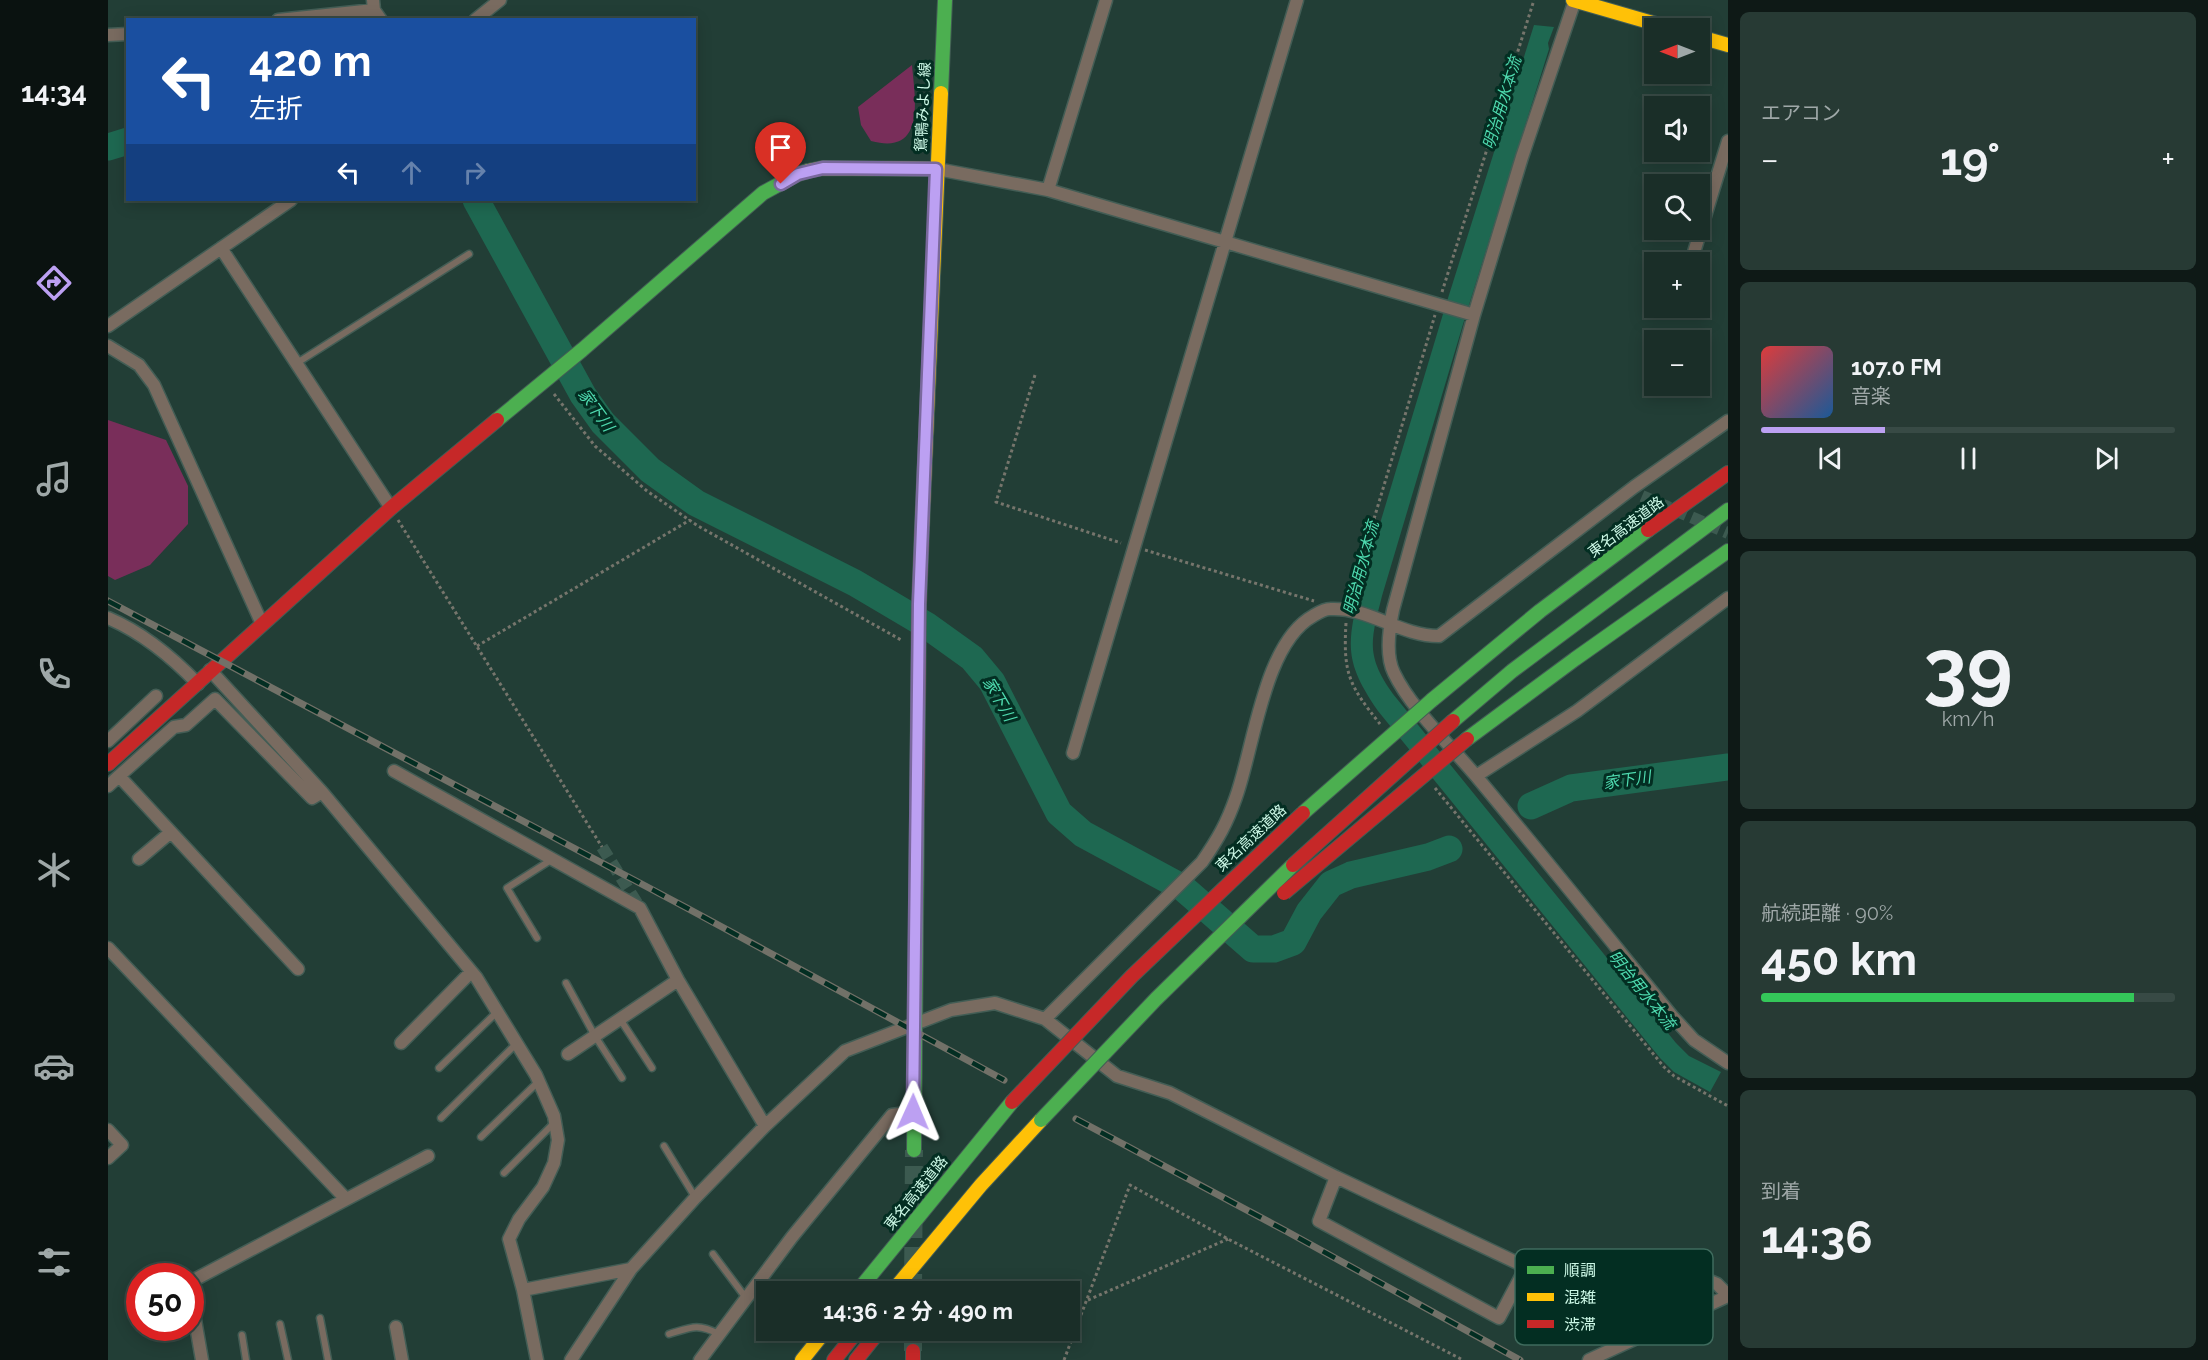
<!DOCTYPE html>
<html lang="ja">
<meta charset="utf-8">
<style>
:root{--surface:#1a2e28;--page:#273a34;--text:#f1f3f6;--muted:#9fa8a8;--line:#384a45;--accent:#bca0f2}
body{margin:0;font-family:Raleway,"Noto Sans JP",sans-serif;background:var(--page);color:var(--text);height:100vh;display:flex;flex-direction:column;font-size:22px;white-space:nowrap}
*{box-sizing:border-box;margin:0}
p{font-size:20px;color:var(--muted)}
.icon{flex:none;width:33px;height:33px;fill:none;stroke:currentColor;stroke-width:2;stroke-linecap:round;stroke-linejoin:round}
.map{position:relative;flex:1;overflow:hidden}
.panel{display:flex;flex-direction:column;gap:12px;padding:12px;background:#0e1916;width:480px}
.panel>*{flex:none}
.top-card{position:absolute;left:18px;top:18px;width:570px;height:183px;border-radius:0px;box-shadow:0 3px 15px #0003,0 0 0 2px var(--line);background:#1a4fa0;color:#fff;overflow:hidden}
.needle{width:39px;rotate:270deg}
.controls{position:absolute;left:1536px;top:18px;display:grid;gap:12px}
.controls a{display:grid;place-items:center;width:66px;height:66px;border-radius:0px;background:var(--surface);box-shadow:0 3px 15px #0003,0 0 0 2px var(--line);font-size:30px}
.speed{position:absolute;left:18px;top:1263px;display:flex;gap:12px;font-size:30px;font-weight:700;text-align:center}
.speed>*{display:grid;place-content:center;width:78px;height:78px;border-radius:50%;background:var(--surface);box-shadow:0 3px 15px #0003,0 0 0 2px var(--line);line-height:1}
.speed .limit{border:9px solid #d22;background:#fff;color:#111}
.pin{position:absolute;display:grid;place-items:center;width:51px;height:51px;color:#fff;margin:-62px -26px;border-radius:50% 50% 50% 0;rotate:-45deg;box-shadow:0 0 6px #0007}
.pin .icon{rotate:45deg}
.me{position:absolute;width:66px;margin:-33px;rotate:1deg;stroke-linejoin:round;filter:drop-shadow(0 0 4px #0008)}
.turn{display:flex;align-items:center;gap:21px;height:126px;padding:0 24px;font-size:27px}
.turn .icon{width:78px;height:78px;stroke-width:2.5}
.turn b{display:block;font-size:42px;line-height:51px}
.lanes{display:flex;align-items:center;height:57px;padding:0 24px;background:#0003;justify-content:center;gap:30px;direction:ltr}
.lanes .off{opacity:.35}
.big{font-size:45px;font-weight:700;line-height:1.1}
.panel .widget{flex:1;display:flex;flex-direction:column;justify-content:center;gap:9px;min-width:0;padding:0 21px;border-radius:9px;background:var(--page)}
.panel .dial{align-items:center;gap:0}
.dial b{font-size:78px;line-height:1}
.song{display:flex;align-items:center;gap:18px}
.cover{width:72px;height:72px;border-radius:9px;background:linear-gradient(135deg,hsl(0 70% 55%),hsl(210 70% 35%))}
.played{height:6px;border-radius:3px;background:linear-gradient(90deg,var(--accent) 30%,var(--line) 30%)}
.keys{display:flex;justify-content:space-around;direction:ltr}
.heat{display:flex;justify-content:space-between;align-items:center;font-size:33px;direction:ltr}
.charge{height:9px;border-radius:4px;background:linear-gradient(90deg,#34c759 90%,var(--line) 0)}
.trip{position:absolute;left:648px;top:1281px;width:324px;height:60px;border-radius:0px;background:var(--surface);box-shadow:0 3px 15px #0003,0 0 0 2px var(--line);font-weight:700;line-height:60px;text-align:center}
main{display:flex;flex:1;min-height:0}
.menu{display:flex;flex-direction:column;width:108px;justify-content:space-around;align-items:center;background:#0a1210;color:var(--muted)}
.menu .icon{width:42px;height:42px}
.menu .current{color:var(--accent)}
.menu b{font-size:27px;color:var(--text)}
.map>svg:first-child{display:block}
.green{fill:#792e5a}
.water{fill:#1e6851}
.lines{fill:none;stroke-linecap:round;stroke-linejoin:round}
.river{stroke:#1e6851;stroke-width:27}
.street-tunnel{stroke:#3c5a50;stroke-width:12;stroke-dasharray:12 6;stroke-linecap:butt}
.secondary-tunnel{stroke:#3c5a50;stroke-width:18;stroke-dasharray:18 9;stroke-linecap:butt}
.lane-casing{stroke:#435d55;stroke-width:9}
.street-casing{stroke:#435d55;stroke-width:15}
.fast-casing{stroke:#435d55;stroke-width:16}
.slow-casing{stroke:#435d55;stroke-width:16}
.jam-casing{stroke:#435d55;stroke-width:16}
.path{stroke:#76756c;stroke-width:3;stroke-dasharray:3 3;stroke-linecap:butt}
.lane{stroke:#796b60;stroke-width:6}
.street{stroke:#796b60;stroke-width:12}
.fast{stroke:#4caf50;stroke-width:14}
.slow{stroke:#ffc107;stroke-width:14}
.jam{stroke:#c62828;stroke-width:14}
.rail-casing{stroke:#727168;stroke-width:7}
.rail{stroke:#032e22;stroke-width:4.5;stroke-dasharray:14;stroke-linecap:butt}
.fast-bridge-casing{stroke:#435d55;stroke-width:16;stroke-linecap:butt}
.jam-bridge-casing{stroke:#435d55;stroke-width:16;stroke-linecap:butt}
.fast-bridge{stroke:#4caf50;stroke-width:14}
.jam-bridge{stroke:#c62828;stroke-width:14}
.route-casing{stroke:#7a689d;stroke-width:15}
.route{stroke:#bca0f2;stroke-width:10}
.labels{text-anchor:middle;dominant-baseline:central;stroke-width:6;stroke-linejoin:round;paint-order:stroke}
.street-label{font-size:15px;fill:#ccf8e6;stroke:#032e22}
.water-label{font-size:16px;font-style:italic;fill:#4ed9ae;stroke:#032e22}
.key{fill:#032e22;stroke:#3f6b5d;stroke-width:1.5}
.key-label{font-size:16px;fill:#ccf8e6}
</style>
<main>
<nav class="menu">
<b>14:34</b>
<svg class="icon current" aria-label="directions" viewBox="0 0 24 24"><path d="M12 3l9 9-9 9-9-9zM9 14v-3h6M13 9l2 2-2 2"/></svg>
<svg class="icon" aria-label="music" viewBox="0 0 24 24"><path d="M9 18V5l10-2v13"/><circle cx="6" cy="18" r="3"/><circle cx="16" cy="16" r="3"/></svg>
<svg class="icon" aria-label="phone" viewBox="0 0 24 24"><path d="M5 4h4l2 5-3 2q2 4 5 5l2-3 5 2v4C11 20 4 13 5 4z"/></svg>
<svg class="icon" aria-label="climate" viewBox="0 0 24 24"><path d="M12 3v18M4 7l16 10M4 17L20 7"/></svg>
<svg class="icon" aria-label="car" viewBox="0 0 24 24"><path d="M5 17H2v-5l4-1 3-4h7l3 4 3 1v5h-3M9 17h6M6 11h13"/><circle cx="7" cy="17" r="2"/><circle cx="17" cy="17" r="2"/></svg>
<svg class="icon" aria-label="filters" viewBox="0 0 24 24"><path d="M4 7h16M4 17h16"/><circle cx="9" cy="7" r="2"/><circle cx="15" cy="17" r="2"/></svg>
</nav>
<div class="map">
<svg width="1620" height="1360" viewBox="0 0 1620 1360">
<rect width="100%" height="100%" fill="#223e36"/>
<!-- green -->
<path class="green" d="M804,65C807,99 818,156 763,141L753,125L750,107Z
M0,420L58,440L80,486V524L42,565L7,580L0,576Z"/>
<!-- water -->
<path class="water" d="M1426,25L1446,27L1440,43L1441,49L1356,321L1274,596C1263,640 1257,655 1285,694L1568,1043L1581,1056L1613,1072L1602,1092L1566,1072L1552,1058L1270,711C1237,663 1238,646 1252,590L1335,314Z"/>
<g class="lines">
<!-- river -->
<path class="river" d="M0,147L20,141
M368,200L475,395L495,423L542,470L588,503L747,583L818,625L864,658L884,682L951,813L975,834L1075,888L1145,949H1166L1185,942L1201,912L1223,884L1243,875L1320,857L1341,849
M1423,806L1463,788L1620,767"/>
<!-- street-tunnel -->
<path class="street-tunnel" d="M1534,496L1620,533
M494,847L532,908"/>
<!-- secondary-tunnel -->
<path class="secondary-tunnel" d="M805,1292L806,1150
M805,1351V1330"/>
<defs>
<path id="lane" d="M189,363L361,254
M429,938L399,888L443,860
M458,983L487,1036L514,1078
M512,1019L544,1068
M331,1068L389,1012
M333,1118L409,1043
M373,1137L430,1082
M556,1146L587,1197
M396,1173L446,1123
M605,1254L638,1298
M1456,1305L1444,1313L1441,1333L1450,1337L1459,1332L1461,1317L1456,1305L1466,1294
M212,1318L220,1360
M172,1324L180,1360
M561,1334C584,1327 589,1323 611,1334
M134,1335L138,1360"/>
<path id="street" d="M265,0L266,10L273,20
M1467,0L1414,157L1366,315L1285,610C1281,629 1277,655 1286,673C1302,707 1343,746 1368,776C1434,855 1499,936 1564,1016L1586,1040L1620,1063
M170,20L266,10
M367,20L392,0
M0,35L20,34
M829,169L940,190L1366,315
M940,190L998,0
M113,248L283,508
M1583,262L1620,141
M0,326L183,200
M0,346L31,365L46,385L154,624
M0,618C33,632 65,658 90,684
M102,670L214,792L368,977L428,1075L446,1116L450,1140L446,1163L435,1187L411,1219L401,1239L415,1290L429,1360
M0,741L48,696
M965,753L1189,0
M286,771L532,908L570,980L657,1126
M11,776L66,727L78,725L107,699L204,798L214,792
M1368,776L1469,711L1620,598
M0,786L11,776L190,969
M31,859L63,832
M0,948L238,1199
M937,1019L1009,1076L1062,1093L1228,1177L1418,1267L1490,1306L1513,1312L1540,1310L1597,1279L1609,1284L1620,1295
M293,1043L363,972
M460,1054L570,980
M0,1130L14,1145L0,1158
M1228,1177L1211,1221L1391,1318L1418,1267
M82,1282L320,1156
M415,1290L523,1269
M82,1291L94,1360
M288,1327L294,1360
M463,1360L523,1269L588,1197L657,1126L737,1051L843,1010L887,1003L937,1019L1094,862C1110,839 1119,823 1128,797C1146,747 1156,643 1205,616C1210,613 1216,609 1222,609C1261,607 1292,636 1331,636L1526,487L1620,421
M592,1360L684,1237L784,1115L805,1112
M1481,1360L1620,1296"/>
<path id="fast" d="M833,93L837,0
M389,420L474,350L655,193L690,174L700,171
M1324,700L1432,611L1540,530
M1345,721L1404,671L1620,510
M1359,739L1467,659L1620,551
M806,1150L809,812
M749,1292L904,1102"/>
<path id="slow" d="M1465,0L1562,28
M1592,37L1620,45
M700,171L715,168L829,169
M814,528L833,93
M784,1292L873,1185L933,1120
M694,1360L718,1330"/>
<path id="jam" d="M1540,530L1620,473
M0,764L283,508L389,420
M809,812L811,605L814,528
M805,1351V1360
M726,1360L750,1330
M748,1360L772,1330"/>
</defs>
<!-- lane casing -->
<use href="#lane" class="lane-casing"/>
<!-- street casing -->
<use href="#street" class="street-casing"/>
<!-- fast casing -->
<use href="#fast" class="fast-casing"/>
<!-- slow casing -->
<use href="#slow" class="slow-casing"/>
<!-- jam casing -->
<use href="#jam" class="jam-casing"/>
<!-- path -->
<path class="path" d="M1334,292L1426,0
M927,375L888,502L1013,543
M446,394L487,446L539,491L590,526L795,641
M290,520L494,847
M1037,550L1206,601
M1242,599L1327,315
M1238,623C1235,674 1241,685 1272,724
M369,646L582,520
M1327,788L1556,1067L1566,1076L1620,1106
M980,1300L1120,1239
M956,1360L1022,1185L1120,1239L1355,1360"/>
<!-- lane -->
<use href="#lane" class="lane"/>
<!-- street -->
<use href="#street" class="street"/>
<!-- fast -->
<use href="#fast" class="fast"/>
<!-- slow -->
<use href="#slow" class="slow"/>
<!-- jam -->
<use href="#jam" class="jam"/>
<defs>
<path id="rail" d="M0,601L577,907L896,1080
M968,1119L1178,1231L1412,1360"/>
</defs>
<!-- rail casing -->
<use href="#rail" class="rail-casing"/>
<!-- rail -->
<use href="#rail" class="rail"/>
<defs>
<path id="fast-bridge" d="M1195,813L1324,700
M933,1120L1048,999L1185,865"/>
<path id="jam-bridge" d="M1185,865L1345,721
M1176,893L1359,739
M904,1102L1024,976L1195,813"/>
</defs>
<!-- fast-bridge casing -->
<use href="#fast-bridge" class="fast-bridge-casing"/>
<!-- jam-bridge casing -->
<use href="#jam-bridge" class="jam-bridge-casing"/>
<!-- fast-bridge -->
<use href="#fast-bridge" class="fast-bridge"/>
<!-- jam-bridge -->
<use href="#jam-bridge" class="jam-bridge"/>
</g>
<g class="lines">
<defs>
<path id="route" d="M673,184L690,174L715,168L828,169L811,604L805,1112"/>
</defs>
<!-- route casing -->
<use href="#route" class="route-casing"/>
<!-- route -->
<use href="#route" class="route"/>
</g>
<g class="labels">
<!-- street labels -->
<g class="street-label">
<text transform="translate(815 107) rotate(-87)">鴛鴨みよし線</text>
<text transform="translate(1518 527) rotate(-37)">東名高速道路</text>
<text transform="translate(1143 838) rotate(-43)">東名高速道路</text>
<text transform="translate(808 1193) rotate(-51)">東名高速道路</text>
</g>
<!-- water labels -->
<g class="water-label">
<text transform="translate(1394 103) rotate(-73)">明治用水本流</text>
<text transform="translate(488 410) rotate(54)">家下川</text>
<text transform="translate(1253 568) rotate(-75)">明治用水本流</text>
<text transform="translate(891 699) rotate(60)">家下川</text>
<text transform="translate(1519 780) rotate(-8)">家下川</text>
<text transform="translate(1534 990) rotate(51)">明治用水本流</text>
</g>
</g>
<!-- legend -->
<rect x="1407" y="1249" width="198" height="96" rx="9" class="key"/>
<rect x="1419" y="1266" width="27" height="8" fill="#4caf50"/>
<rect x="1419" y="1293" width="27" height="8" fill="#ffc107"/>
<rect x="1419" y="1320" width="27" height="8" fill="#c62828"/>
<g class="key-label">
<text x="1456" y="1276">順調</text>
<text x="1456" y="1303">混雑</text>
<text x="1456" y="1330">渋滞</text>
</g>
</svg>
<div class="controls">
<a><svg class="needle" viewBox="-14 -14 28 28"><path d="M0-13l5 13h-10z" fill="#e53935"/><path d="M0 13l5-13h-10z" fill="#9fa8a8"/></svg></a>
<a><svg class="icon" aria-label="sound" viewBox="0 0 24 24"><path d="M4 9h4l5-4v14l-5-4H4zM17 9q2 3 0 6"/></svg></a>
<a><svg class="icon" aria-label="search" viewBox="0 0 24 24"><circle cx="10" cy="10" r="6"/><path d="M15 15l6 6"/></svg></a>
<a>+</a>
<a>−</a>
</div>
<div class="speed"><div class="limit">50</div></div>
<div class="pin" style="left:673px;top:184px;background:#d93025"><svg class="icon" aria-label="arrive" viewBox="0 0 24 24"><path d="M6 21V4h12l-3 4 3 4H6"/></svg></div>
<svg class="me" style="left:805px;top:1112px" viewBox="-20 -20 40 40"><path d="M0-17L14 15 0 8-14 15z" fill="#bca0f2" stroke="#fff" stroke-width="4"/></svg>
<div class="trip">14:36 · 2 分 · 490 m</div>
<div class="top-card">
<div class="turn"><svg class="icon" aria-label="left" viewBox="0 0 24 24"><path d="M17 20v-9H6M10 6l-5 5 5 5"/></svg><div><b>420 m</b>左折</div></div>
<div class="lanes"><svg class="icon" aria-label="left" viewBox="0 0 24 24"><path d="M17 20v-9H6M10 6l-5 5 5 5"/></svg><svg class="icon off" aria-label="ahead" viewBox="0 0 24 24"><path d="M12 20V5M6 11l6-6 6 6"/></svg><svg class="icon off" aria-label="right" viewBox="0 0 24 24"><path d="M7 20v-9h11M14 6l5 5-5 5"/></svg></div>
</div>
</div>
<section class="panel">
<div class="widget"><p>エアコン</p>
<div class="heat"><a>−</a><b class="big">19°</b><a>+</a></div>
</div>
<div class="widget">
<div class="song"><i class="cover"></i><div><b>107.0 FM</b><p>音楽</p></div></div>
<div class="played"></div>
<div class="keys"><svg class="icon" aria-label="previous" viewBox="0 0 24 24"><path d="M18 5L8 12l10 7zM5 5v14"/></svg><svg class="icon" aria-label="pause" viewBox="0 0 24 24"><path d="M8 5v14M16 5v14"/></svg><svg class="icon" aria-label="next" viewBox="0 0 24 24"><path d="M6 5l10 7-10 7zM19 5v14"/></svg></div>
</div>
<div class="widget dial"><b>39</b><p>km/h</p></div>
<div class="widget"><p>航続距離 · 90%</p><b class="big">450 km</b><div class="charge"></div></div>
<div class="widget"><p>到着</p><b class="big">14:36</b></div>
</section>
</main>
